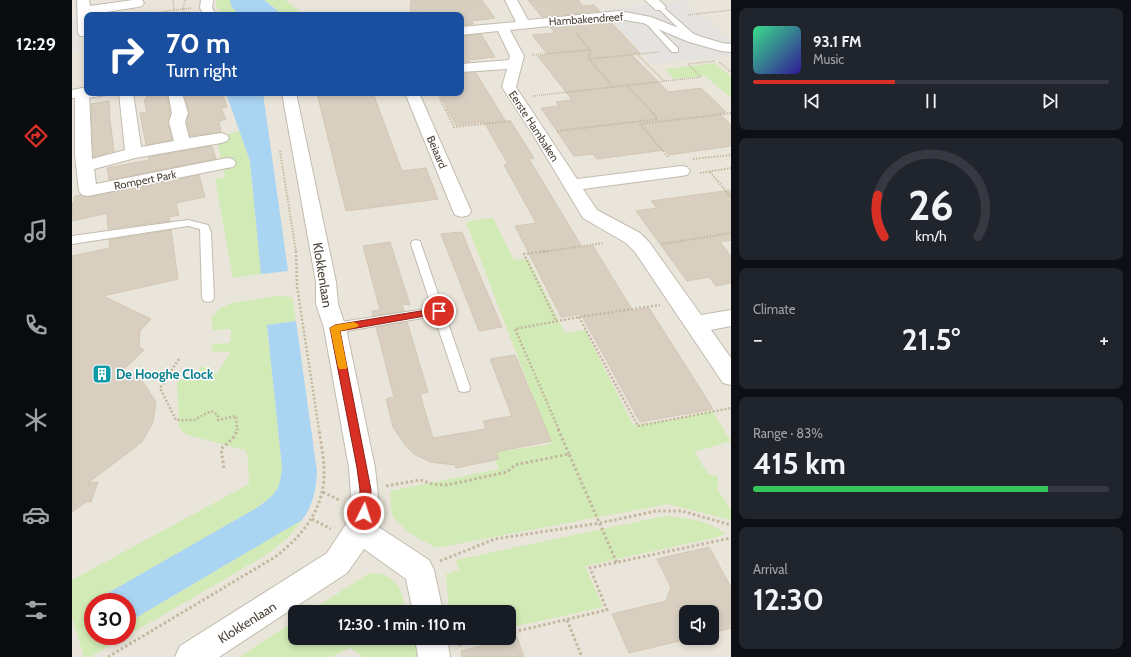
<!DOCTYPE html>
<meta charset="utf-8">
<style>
:root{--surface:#171b24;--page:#20242c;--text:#f1f3f6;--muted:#9ea1a6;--line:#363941;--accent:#d93025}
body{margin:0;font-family:Cabin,sans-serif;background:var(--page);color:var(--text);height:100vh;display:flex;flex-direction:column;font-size:15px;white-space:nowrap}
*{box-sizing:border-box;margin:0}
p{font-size:13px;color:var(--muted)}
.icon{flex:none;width:22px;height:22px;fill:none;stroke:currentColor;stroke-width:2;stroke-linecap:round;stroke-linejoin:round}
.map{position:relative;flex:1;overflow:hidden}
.details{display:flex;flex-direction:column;gap:8px;padding:8px;background:#0d0f14;width:400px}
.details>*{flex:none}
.top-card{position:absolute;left:12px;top:12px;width:380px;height:84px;border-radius:8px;box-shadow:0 2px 6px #0003;background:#1a4fa0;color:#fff;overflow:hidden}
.fabs{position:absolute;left:607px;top:605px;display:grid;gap:8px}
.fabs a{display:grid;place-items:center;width:40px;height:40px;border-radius:8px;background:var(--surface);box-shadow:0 2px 6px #0003;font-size:20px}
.speed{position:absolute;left:12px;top:593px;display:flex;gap:8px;font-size:20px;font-weight:700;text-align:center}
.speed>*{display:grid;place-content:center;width:52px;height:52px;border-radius:50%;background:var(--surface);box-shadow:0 2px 6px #0003;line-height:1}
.speed .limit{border:6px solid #d22;background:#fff;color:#111}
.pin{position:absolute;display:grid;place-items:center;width:34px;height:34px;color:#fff;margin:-17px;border:2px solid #fff;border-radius:50%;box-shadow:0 1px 4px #0007}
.me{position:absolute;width:44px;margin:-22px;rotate:4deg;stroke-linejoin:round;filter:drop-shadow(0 0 3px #0008)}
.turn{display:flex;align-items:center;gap:14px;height:84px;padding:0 16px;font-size:18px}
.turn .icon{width:52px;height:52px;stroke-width:2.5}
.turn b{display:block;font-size:28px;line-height:34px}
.big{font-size:30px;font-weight:700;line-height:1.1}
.details .widget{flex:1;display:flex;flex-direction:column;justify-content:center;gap:6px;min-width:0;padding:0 14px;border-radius:8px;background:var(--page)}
.details .dial{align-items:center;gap:0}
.dial svg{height:104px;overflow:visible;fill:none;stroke:var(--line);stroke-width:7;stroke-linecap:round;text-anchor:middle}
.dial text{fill:var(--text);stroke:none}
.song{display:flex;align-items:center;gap:12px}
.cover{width:48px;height:48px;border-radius:6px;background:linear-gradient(135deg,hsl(150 70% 55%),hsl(250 70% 35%))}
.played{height:4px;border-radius:2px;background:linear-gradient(90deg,var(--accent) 40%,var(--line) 40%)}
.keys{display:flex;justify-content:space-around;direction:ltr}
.heat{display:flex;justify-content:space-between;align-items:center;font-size:22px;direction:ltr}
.charge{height:6px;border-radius:3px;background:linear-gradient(90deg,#34c759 83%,var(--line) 0)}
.trip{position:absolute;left:216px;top:605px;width:228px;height:40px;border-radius:8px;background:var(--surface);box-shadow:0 2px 6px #0003;font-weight:700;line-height:40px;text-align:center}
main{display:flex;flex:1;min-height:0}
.dock{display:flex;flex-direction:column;width:72px;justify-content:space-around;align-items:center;background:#090b0e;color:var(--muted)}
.dock .icon{width:28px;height:28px}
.dock .active{color:var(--accent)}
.dock b{font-size:18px;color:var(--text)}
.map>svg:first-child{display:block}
.residential{fill:#eae5da;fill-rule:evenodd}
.green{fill:#d2eab5}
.parking{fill:#e5e3e0}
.water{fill:#a9d4f2}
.building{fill:#d8cfc1;stroke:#d3c7b4}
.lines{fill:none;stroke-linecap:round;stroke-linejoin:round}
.lane-casing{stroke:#c2bbae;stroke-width:2}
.street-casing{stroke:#c2bbae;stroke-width:2}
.path-far3{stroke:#c4b79f;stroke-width:1.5;stroke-dasharray:1 1;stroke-linecap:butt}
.path-far2{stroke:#c4b79f;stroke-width:2;stroke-dasharray:1.5 1.5;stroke-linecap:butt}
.path-far1{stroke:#c4b79f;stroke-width:2.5;stroke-dasharray:2 2;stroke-linecap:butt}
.path{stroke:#c4b79f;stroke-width:3;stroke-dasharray:2.5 2.5;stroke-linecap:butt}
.lane{fill:#fff;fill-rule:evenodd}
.street{fill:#fff;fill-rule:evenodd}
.route{fill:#d93025;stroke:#8d1f18}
.slow{fill:#f59e0b}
.labels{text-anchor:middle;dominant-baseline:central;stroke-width:3;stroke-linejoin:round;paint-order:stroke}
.far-street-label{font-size:11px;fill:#4b4439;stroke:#fff}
.street-label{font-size:13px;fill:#4b4439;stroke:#fff}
.culture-label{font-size:13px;font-weight:bold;fill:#0d838f;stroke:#fff;text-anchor:start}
</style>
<main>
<nav class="dock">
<b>12:29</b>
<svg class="icon active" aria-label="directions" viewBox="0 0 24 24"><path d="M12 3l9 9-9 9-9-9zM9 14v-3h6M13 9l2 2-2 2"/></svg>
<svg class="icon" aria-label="music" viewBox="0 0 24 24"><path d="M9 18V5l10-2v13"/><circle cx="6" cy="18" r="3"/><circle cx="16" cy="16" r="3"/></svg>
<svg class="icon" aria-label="phone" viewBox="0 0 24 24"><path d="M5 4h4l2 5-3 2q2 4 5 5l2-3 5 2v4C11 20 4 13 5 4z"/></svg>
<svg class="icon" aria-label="climate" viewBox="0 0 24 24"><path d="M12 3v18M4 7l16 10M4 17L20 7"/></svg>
<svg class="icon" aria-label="car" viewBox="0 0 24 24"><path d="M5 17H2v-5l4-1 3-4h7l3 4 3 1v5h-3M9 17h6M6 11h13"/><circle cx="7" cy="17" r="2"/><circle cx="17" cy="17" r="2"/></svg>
<svg class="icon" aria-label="filters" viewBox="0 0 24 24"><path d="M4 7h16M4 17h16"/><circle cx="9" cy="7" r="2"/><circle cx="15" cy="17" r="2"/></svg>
</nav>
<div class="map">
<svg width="659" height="657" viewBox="0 0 659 657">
<rect width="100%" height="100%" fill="#f6f3ec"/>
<!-- residential -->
<path class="residential" d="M0,0H659V657H0ZM15,15H389V93H15ZM21,602H55V636H21ZM223,612H437V638H223ZM614,612H640V638H614Z"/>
<!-- green -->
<path class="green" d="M144,0H158L167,15H151C147,11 143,6 144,0Z
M192,0H213L233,15H211Z
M643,63L659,77V98L633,76L602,79L593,69Z
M167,131L178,161L189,274L161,278L143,179L153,177L146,144L156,142L154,135Z
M421,218L442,260L456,259L493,333L513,330L561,425L598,420L640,411L659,441L622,452L636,474L646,476V490L659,510V520L596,504L364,548C352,541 326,528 321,516C318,509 319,498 318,491L427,469L420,453L479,444L394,222Z
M206,296L219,297L221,299L224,321L195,325L210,467C208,490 205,493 186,507L22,601L21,636H55V623L230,520L215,539L189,558L48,640L18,657H12L0,617V580L177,484L176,457L173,450L115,435L107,428L105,382L126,371L130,366L145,374L158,352L139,351L140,344L158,343L159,329L141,330L139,319L147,309L159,303Z
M592,516C613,517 637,521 654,534L642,538L513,566L531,607L437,628V612H377L374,574L387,570L384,560Z
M301,573C326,575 330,590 334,612H336H237L294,575Z
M223,621V638H349L351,649L344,657H289L287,654L278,648L259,657H167Z"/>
<!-- parking -->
<path class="parking" d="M613,1L659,41V56L579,64L530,9Z
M7,18L8,53L0,54V19Z"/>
<!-- water -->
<path class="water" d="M158,0H192L211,15H167L159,6Z
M154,93H191L216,271L189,274L178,161Z
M224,321L245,472C244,489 241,506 230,520L55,623V602H22V601L186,507C205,493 208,490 210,467L195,325Z"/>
<!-- building -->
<path class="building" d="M339,0H410L423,18L399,21L402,24L389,25V15L338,11Z
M456,0H506L511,6L522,5L528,11L470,17Z
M538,21L568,53L559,54L596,92L629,88L654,112L647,113L659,125V146L597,155L593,150L525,159L521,154L502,156L469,108L487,106L484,102L500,100L466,56L476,55L460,35L483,33L478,27Z
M409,34L423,57L397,60L398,62H389V36Z
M389,73H404L434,122H439L462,158L457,159L510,247L521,246L561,311L577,308L641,409L568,422L509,314L489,317L443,226L464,223L432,165L436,164L412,122L384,125L373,105L367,93H389Z
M74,93H95L98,113L96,122L100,140L74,145L68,113L75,112L72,100L75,99Z
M112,93H150L155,107L149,108L154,119L147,121L149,132L118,136L115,122L117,113Z
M245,93H301L330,171L354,168L366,199L274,211Z
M37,101L38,120L42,151L21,157L19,104Z
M140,146L144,159L37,180L35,168L77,160L76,157Z
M127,175L133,197L104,203L107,215L97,217L98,221L36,229L35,213L0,221V203L2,202V197L8,195L16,197Z
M659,190V240L648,242L659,256V283L644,286L637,277L615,281L564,211L585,208L579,201Z
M99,230L106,279L31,296L79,319L68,331L67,347L72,350L50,371L67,376L84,402L81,422L70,442L16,483L26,482L19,502H14L0,512V256L38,248L37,240Z
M390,232L402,262L430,327L407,331L369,234Z
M318,242L338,305L330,304L332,311L301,316L300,311L308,310L291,246Z
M335,322L356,392L348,394L361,438L414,429L411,421L440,416L418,359L443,355L479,441L424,452L427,459L384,468L383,465L358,462L342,454L333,445L321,427L314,399L322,397L304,327Z
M637,547L659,587V628L640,633V612H614V638H620L557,653L540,614L594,601L599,587L585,559Z
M445,637L452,657H390L389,651Z"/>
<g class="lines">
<defs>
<path id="lane" d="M586,6H590L625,37V41H619L586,8Z
M574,18L576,19L606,48V52H600L572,21V19Z
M19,93H38L34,95L9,99L5,97L6,95Z
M116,220L136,225L139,232L142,298L140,301L136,302L132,301L130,298L128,229L116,226L0,244V236Z
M344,240L348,241L349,244L398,387L397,391L392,392L387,391L386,387L362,316L263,333L259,331L257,328L259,325L263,323L360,308L339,244L340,241Z"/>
<path id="street" d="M5,0H17L18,6L61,0H70L72,3L70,6L66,7L15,15V36H8L6,33Z
M129,0H141L140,8L144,15H132L128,8Z
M433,0H445L456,20L547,11L579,17L627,36L650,43L659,44V52L649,51L617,42L571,23L547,19L438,30L452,56L444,87L505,179L609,166L615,167L618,171L615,175L609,176L511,189L525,210L568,233L577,242L629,315L659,310V326L639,330L659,358V385L651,383L563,252L554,243L511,218L460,133L430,87L435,69L389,72V64L437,60L438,56L426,31L389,35V27L444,22Z
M573,0H587L594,7L592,10H584Z
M10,88L15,89V93H17L20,159L53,150L47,93H61L69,147L102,141L97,122L100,113L96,93H110L116,113L113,122L117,138L149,133L155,135L157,138L155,141L149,143L63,158L22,169L24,184L155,158L161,159L164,163L161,167L155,168L16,196L10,195L7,191L3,156V98H0V90Z
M210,93H224L264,282L266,304L274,328L303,468L306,496V508L302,524L357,560L362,570L371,612H341L334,579L292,549L275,573L147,657H103L108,646L255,553L274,524L279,508V496L277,468L252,328L244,304V282Z
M333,93H347L399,211L397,215L390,217L383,215L381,211Z
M343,638H375L378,657H346Z"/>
</defs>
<!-- lane casing -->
<use href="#lane" class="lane-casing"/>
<!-- street casing -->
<use href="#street" class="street-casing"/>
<!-- path-far3 -->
<path class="path-far3" d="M113,0L111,9L113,15
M102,10L120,8
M77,14L102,10L101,0
M616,15L659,10
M505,34L518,50L517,59L541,87
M460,55L517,50
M566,55L592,81
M517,59L587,52
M647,62L659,72
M556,86L579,111
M365,93L374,111
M461,96L629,77L616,64L643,61"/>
<!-- path-far2 -->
<path class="path-far2" d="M374,110L382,127L439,121
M578,110L586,119
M566,121L596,157
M568,124L659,113
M485,131L586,119
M208,151L224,252
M621,159L659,155
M638,172L659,197
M628,173L659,168
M590,244L659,233
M470,252L532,243"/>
<!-- path-far1 -->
<path class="path-far1" d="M224,251L225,286L247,430
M477,251L452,254L485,322
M507,317L566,426L659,408
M107,359L88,388L104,420H122L139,411L146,415V420L164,416L165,430
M487,430L443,329L507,317L588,305"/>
<!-- path -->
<path class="path" d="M486,429L497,454
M152,468L149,449L161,438L166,429
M314,486L348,480L361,484L375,485L435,472L443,465L497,454L545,563
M251,492L269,501
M240,519L259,529
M368,561L423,539L528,523L584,511H610L659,525
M495,620L510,657
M437,633L535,610L518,568L659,538
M387,645L415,638
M36,657L203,557C229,537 250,512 252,478C253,462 249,445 247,429"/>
<!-- lane -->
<use href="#lane" class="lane"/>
<!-- street -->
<use href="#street" class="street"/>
</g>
<!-- route -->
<path class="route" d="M367,308L370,309L372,311L370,313L268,331L299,490L298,513L296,517L292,518L288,517L287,513L288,490L285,468L258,328L263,325Z"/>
<!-- slow -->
<path class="slow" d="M282,322L287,325L285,327L268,331L275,367L274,369H267L266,367L258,328L263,325Z"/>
<!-- icons -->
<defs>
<symbol id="building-square" viewBox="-11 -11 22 22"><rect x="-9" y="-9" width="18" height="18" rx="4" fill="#0f9aa8" stroke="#fff"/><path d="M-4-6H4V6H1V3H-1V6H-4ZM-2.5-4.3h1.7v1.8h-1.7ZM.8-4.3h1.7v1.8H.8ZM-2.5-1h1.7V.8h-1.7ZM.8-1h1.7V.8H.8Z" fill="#fff"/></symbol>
</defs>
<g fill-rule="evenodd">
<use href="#building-square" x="19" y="363" width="22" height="22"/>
</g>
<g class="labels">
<!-- far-street labels -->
<g class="far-street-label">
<text transform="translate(514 19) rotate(-4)">Hambakendreef</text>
<text transform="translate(462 126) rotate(57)">Eerste Hambaken</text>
<text transform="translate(365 152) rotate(67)">Beiaard</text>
<text transform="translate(73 180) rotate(-11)">Rompert Park</text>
</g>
<!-- street labels -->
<g class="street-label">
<text transform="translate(251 275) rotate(81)">Klokkenlaan</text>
<text transform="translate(175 622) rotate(-32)">Klokkenlaan</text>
</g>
<!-- culture labels -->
<g class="culture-label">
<text x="44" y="374">De Hooghe Clock</text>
</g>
</g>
</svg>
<div class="fabs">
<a><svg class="icon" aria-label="sound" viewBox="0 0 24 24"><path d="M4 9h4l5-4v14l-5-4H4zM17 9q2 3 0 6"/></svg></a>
</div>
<div class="speed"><div class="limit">30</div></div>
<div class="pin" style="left:367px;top:311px;background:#d93025"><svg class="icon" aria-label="arrive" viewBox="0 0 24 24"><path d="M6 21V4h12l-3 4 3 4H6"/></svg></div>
<svg class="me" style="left:292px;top:513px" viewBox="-20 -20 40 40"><circle r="17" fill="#d93025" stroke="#fff" stroke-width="3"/><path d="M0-11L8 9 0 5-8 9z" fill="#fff"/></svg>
<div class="trip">12:30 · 1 min · 110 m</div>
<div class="top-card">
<div class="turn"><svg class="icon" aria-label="right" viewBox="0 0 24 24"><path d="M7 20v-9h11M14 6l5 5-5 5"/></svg><div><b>70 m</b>Turn right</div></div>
</div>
</div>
<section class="details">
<div class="widget">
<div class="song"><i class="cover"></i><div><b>93.1 FM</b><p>Music</p></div></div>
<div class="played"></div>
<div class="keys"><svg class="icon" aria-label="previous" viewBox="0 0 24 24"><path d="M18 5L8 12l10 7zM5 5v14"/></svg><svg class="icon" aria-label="pause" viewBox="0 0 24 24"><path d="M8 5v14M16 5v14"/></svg><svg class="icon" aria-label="next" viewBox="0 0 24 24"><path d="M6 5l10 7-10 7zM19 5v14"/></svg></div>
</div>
<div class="widget dial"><svg viewBox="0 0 100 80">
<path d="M14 69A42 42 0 1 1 86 69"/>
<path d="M14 69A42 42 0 0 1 9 37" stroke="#d93025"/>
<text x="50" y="56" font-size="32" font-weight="700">26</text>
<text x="50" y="72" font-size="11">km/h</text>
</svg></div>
<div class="widget"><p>Climate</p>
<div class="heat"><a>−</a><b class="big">21.5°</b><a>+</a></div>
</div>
<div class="widget"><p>Range · 83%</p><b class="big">415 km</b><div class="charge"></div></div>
<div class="widget"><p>Arrival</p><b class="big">12:30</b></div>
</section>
</main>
